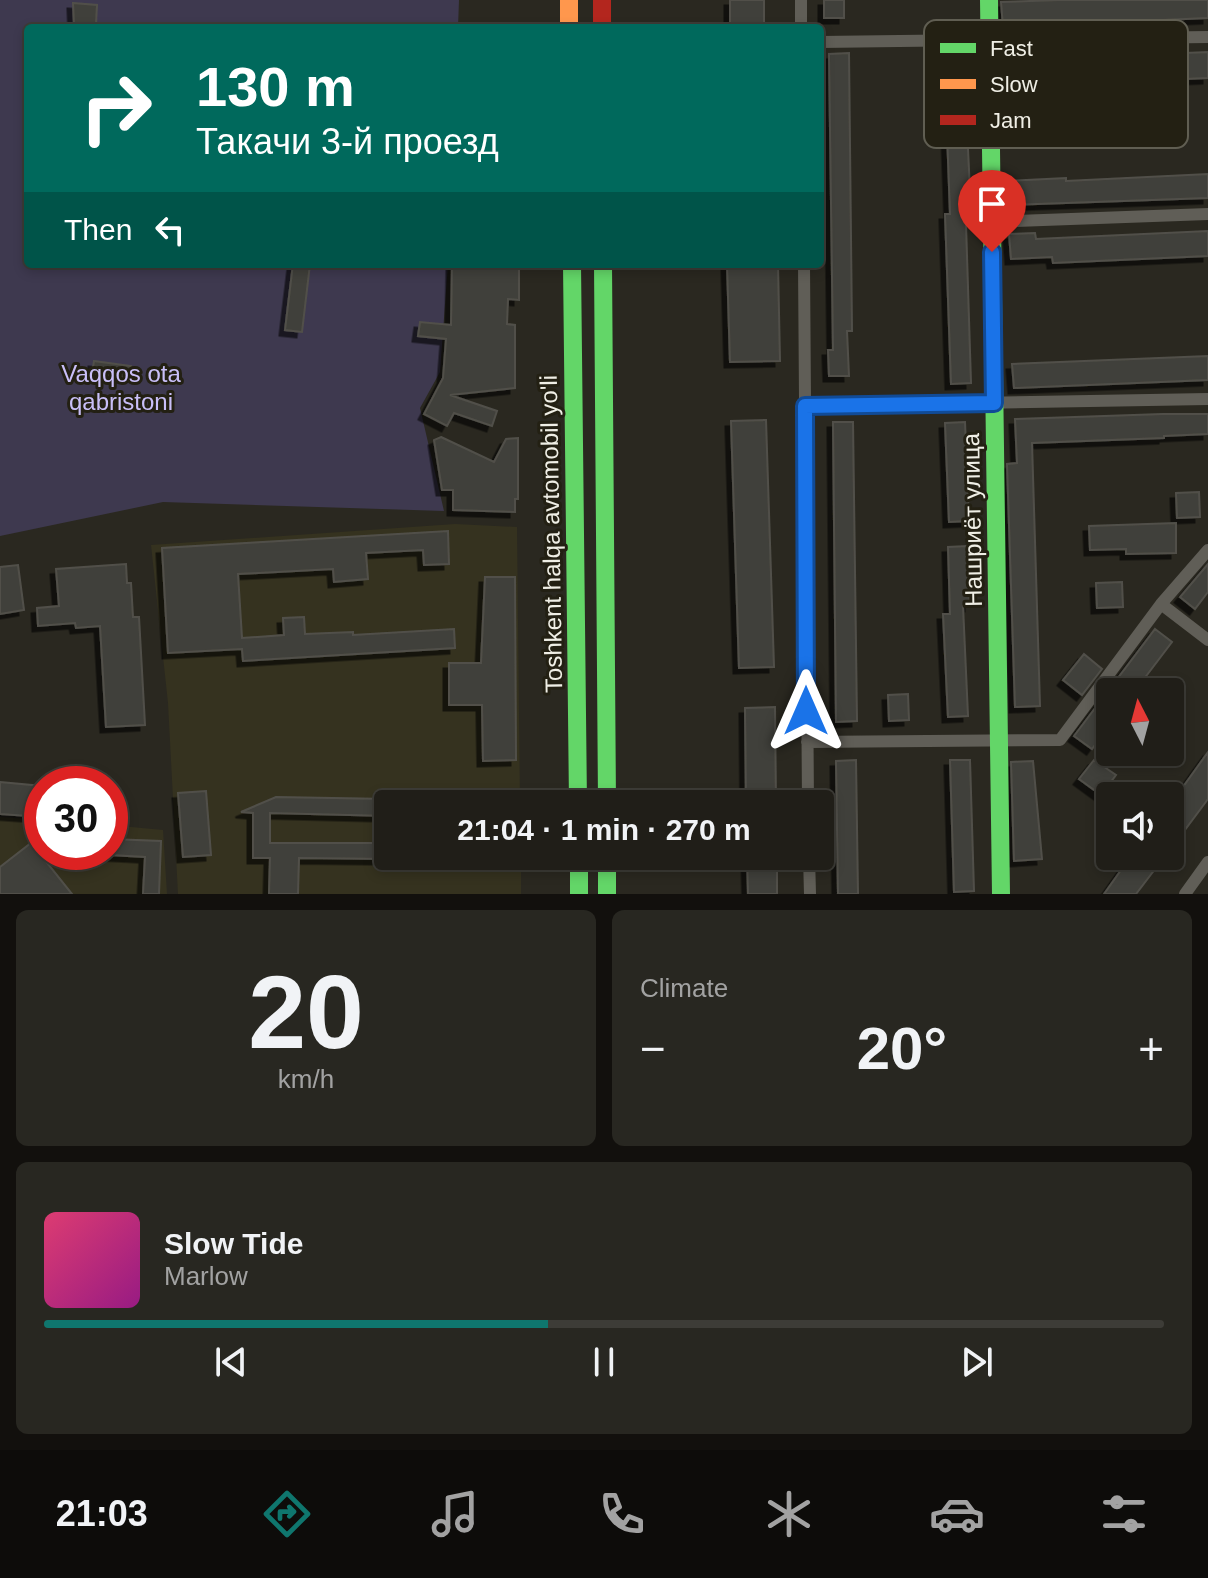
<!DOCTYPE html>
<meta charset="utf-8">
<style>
:root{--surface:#201e18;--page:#282721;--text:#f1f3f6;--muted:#a2a2a2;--line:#3d3c37;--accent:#0f766e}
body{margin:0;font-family:Helvetica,sans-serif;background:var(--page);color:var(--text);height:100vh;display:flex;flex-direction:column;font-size:30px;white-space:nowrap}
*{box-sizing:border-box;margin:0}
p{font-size:26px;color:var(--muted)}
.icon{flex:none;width:44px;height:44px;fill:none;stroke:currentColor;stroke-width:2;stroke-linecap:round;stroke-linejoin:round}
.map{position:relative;height:894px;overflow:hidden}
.drawer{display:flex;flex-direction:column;gap:16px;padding:16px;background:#12100d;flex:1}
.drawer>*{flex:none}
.top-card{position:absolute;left:24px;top:24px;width:800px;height:244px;border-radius:8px;box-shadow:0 4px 12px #0003,0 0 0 2px var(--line);background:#00695c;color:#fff;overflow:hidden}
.needle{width:52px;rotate:354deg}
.fabs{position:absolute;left:1096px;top:678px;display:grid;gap:16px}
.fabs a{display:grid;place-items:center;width:88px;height:88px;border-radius:8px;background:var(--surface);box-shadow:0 4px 12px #0003,0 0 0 2px var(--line);font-size:40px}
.speed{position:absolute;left:24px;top:766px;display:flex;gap:16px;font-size:40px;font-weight:700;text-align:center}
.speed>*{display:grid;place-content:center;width:104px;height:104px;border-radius:50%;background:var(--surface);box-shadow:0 4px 12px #0003,0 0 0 2px var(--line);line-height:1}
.speed .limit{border:12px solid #d22;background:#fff;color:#111}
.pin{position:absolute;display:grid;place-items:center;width:68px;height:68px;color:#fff;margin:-82px -34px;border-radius:50% 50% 50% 0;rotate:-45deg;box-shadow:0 0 8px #0007}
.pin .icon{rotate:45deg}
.me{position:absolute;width:88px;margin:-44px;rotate:0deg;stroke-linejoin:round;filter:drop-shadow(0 0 6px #0008)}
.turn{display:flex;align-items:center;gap:28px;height:168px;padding:0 40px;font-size:36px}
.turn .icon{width:104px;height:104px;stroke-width:2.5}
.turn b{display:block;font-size:56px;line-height:68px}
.then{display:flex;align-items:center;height:76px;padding:0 40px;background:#0003;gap:16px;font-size:30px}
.big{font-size:60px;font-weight:700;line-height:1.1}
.drawer .widget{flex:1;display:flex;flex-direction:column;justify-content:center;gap:12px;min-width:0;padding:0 28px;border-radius:12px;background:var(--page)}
.drawer .dial{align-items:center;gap:0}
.dial b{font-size:104px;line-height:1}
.song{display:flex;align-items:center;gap:24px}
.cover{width:96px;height:96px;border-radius:12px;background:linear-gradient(135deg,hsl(340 70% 55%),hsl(310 70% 35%))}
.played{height:8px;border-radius:4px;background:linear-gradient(90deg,var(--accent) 45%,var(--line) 45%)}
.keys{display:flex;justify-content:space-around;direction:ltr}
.heat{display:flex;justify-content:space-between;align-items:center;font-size:44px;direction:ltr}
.drawer .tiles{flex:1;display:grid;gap:16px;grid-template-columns:1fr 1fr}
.widget:last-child{grid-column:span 2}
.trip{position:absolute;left:374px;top:790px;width:460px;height:80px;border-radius:8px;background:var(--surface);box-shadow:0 4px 12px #0003,0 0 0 2px var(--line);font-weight:700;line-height:80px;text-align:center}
.tabs{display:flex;height:128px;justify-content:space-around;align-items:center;background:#0d0c0a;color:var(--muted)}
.tabs .icon{width:56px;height:56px}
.tabs .active{color:var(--accent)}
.tabs b{font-size:36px;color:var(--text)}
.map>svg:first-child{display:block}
.built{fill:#35321f}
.green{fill:#3e394f}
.building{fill:#41403a;stroke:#51504a;stroke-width:2;filter:url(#shadow)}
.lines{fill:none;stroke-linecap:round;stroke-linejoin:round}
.street{stroke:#605e57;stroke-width:12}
.fast{stroke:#63d668;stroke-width:18}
.slow{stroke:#ff974d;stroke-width:18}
.jam{stroke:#b3261e;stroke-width:18}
.route-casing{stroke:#114b97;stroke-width:20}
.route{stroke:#1a73e8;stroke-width:14}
.labels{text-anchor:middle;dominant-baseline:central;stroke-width:6;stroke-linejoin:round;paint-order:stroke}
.park-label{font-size:24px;fill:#c9bff8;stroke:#232013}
.street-label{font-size:24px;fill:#efeee5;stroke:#232013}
.key{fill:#232013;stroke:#605e52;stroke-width:2}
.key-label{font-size:22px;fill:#efeee5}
</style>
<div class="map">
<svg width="1208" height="894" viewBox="0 0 1208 894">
<defs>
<filter id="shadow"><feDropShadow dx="-5.5" dy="5.5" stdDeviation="0" flood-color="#0009"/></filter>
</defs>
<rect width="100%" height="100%" fill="#2a2820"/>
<!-- built -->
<path class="built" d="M455,524L517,527L520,804H388V856H521V894H178L168,703L151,545Z
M0,817L42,820V852H110V825L163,830L167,894H0Z"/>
<!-- green -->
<path class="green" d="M0,0H459L458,28H28V264H448L440,372L420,408L444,511L163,502L0,536Z"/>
<!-- building -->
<path class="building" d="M730,0H764V28H730Z
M824,0H844V18H824Z
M1059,0H1208V18L1003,27L1001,2Z
M73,3L97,5L96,24L74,25Z
M1089,52V57L1208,52V78L1093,83V79L1002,82V56Z
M849,53L852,331H847L849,376H829L828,350H833L829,54Z
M961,54L962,128H967L970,191L965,192L971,383L951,384L945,214H950L946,105H941V55Z
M1208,174V198L1006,205L1005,181L1066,178V181Z
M1208,231V256L1053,263L1052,257L1011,259L1009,234L1035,233L1036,239Z
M293,264H310L302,332L285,330Z
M452,264H519V300L508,299L507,324L515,325V388L450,395L497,411L492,426L454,413L447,426L424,414L443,378L446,339L418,336L420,322L451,325Z
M727,264H778L780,361L730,362Z
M1208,356V380L1014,388L1012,364Z
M94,361L131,366L129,378L92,373Z
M1163,414H1208V434L1164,436V438L1032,443L1040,706L1015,707L1007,464L1017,463L1015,419Z
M766,420L774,667L739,668L731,421Z
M833,422H853L857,721L836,722Z
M965,422L969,521L949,522L945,423Z
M441,437L494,462L506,439L518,438V499H515V512L453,510V490H442L434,440Z
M1199,492L1200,517L1177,518L1176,493Z
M1176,523V553L1126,554V549L1090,550L1089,526Z
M448,531L449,564L424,565L423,550L366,553L368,579L334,582L333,569L238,574L242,638L284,635L283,618L304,617L305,634L353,632V635L454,629L455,648L243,661L242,649L168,653L162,548Z
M968,546L970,606H963L968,716L948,717L943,614H950L948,547Z
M126,564L127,583H131L133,617H139L145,725L106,727L100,626L76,628L75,623L38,626L37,608L59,606L56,569Z
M1208,564V592L1195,609L1180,597Z
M18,565L24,610L0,614V567Z
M485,577H515L516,760L483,761L482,705H449V663H481Z
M1122,582L1123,607L1097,608L1096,583Z
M1155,629L1172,642L1134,692H1110V725L1092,749L1074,736Z
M1084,654L1102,669L1082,695L1063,680Z
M908,694L909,720L889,721L888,695Z
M775,707L776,804H746L745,708Z
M1208,752V799L1170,850V805Z
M856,760L858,894H838L836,761Z
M950,760H970L974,891L954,892Z
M1094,760L1116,775L1101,795L1079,779Z
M1033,761L1042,859L1014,861L1011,762Z
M0,782L42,786V817L0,814Z
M206,791L211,855L183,857L178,793Z
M276,797L388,799V816L270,813V843H388V859L299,858L298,894H269L270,858H253V813L241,812Z
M110,839L161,841L159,894H143L145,857L110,855Z
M31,843L40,854L72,894H0V867Z
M747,856H777V894H748Z
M1131,856H1165L1136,894H1104Z"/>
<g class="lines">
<!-- street -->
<path class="street" d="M801,28V0
M820,42L1208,37
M992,222L1208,214
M804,264L808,804
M805,406L1208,399
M1161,604L1208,640
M807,742L1060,740L1161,604L1208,550
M809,856L810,894
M1185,894L1208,862"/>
<!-- fast -->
<path class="fast" d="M989,0L1001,894
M572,264L578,804
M603,264L607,804
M579,856V894
M607,856V894"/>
<!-- slow -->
<path class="slow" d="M569,0V28"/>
<!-- jam -->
<path class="jam" d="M602,0V28"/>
</g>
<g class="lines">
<defs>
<path id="route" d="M806,711L805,406L994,403L992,252"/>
</defs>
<!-- route casing -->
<use href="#route" class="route-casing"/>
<!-- route -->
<use href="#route" class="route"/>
</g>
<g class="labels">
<!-- park labels -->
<g class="park-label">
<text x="121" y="373">Vaqqos ota<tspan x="121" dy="28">qabristoni</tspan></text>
</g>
<!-- street labels -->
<g class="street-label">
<text transform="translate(972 520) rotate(-91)">Нашриёт улица</text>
<text transform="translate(551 534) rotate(-91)">Toshkent halqa avtomobil yo'li</text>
</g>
</g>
<!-- legend -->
<rect x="924" y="20" width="264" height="128" rx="12" class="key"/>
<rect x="940" y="43" width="36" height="10" fill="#63d668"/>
<rect x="940" y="79" width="36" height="10" fill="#ff974d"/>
<rect x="940" y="115" width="36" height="10" fill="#b3261e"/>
<g class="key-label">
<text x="990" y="56">Fast</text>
<text x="990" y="92">Slow</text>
<text x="990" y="128">Jam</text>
</g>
</svg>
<div class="fabs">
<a><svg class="needle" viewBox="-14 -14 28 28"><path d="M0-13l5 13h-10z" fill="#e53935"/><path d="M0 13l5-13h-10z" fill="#a2a2a2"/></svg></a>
<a><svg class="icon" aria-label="sound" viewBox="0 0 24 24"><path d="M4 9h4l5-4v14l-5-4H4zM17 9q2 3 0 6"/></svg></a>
</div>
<div class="speed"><div class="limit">30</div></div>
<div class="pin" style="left:992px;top:252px;background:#d93025"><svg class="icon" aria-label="arrive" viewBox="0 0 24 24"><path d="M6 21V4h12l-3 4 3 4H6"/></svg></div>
<svg class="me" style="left:806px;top:711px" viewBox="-20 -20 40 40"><path d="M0-17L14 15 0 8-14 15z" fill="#1a73e8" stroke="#fff" stroke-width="4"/></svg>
<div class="trip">21:04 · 1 min · 270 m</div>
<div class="top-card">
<div class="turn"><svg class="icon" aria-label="right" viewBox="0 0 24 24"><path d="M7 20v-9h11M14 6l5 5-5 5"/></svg><div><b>130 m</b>Такачи 3-й проезд</div></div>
<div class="then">Then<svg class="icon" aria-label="left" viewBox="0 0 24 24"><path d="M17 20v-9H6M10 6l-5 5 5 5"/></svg></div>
</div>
</div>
<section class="drawer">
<div class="tiles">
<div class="widget dial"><b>20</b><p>km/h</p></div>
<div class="widget"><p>Climate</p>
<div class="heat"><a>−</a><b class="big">20°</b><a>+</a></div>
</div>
<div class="widget">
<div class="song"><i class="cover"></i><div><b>Slow Tide</b><p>Marlow</p></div></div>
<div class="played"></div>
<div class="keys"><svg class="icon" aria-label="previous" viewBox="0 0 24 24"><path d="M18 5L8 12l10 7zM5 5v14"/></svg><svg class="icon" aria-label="pause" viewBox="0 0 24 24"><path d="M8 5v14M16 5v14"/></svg><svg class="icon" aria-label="next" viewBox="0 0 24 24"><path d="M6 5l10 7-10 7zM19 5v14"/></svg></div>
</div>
</div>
</section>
<nav class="tabs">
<b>21:03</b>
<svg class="icon active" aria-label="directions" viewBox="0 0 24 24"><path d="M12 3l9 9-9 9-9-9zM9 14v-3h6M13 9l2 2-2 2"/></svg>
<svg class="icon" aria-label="music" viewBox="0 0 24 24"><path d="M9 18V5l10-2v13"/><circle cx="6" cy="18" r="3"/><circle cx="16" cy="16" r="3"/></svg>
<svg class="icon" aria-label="phone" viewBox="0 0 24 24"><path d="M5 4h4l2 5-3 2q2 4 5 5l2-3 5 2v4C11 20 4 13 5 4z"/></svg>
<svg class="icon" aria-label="climate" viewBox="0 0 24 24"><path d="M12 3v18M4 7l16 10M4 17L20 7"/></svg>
<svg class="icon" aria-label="car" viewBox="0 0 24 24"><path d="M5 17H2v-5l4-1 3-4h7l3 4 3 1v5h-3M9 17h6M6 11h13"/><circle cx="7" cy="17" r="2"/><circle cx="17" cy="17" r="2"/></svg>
<svg class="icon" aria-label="filters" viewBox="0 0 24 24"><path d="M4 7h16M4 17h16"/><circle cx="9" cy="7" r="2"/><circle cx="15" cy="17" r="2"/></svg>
</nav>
